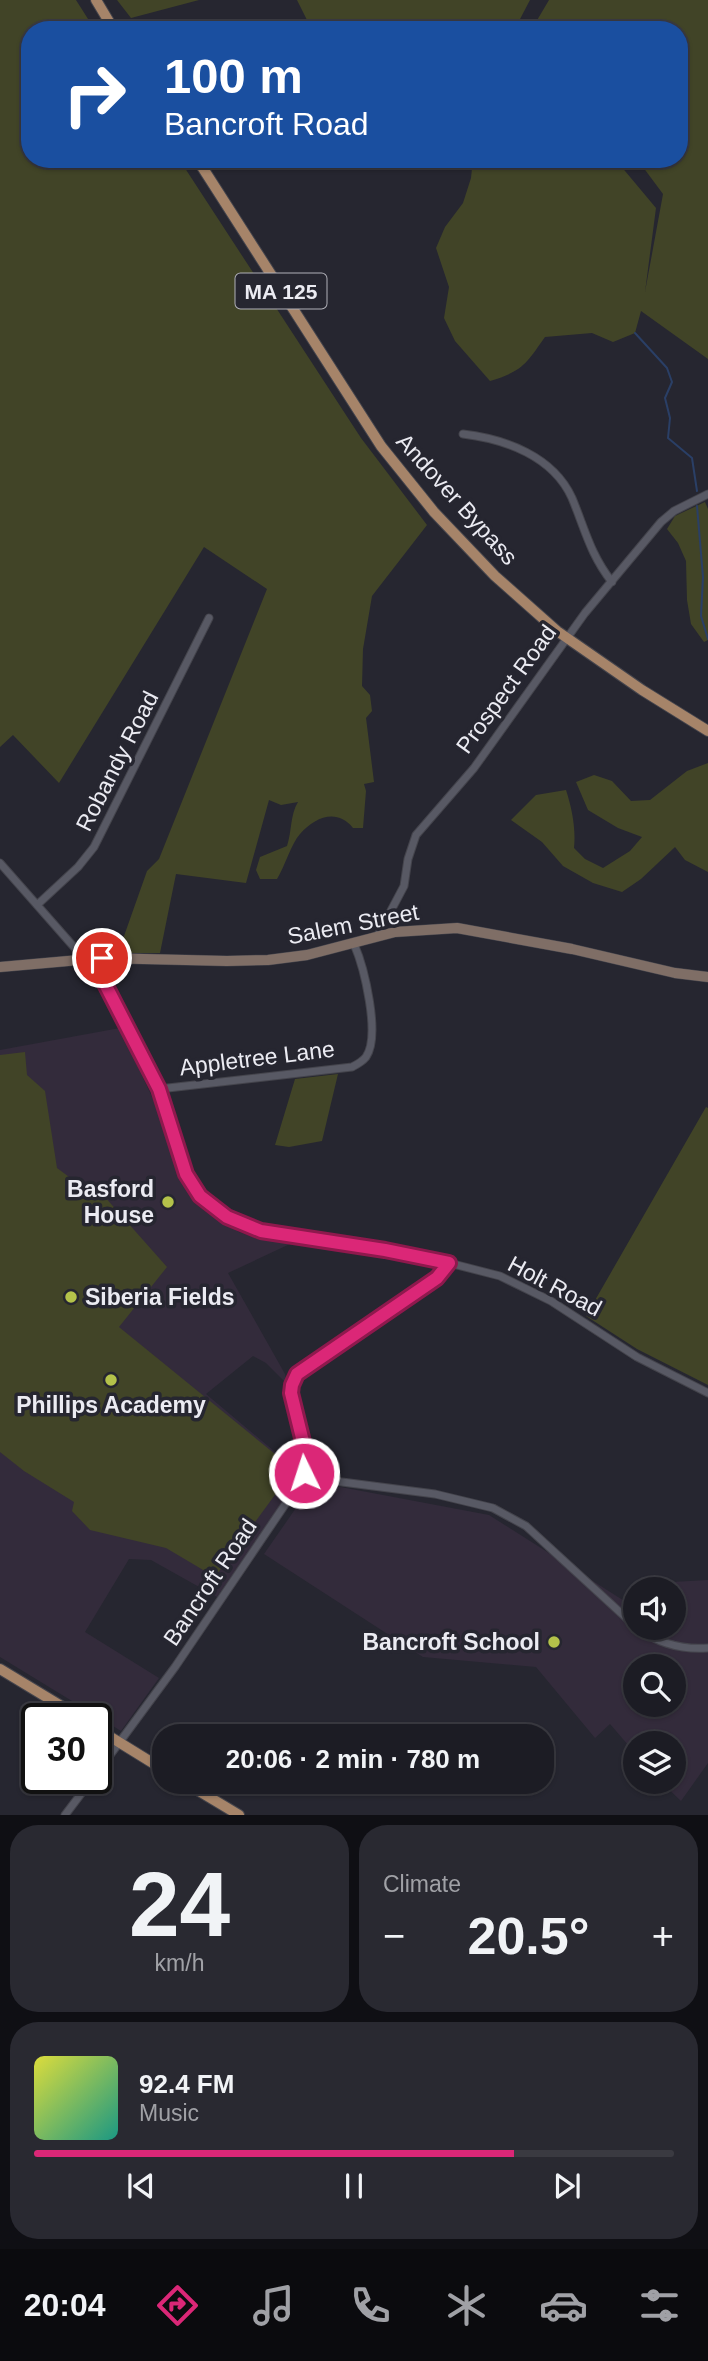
<!DOCTYPE html>
<meta charset="utf-8">
<style>
:root{--surface:#1c1c24;--page:#292931;--text:#f1f3f6;--muted:#a0a1a6;--line:#3a3a41;--accent:#db2777}
body{margin:0;font-family:Helvetica,sans-serif;background:var(--page);color:var(--text);height:100vh;display:flex;flex-direction:column;font-size:26px;white-space:nowrap}
*{box-sizing:border-box;margin:0}
p{font-size:23px;color:var(--muted)}
.icon{flex:none;width:38px;height:38px;fill:none;stroke:currentColor;stroke-width:2;stroke-linecap:round;stroke-linejoin:round}
.map{position:relative;height:1815px;overflow:hidden}
.sheet{display:flex;flex-direction:column;gap:10px;padding:10px;background:#0f0f14;flex:1}
.sheet>*{flex:none}
.hud{position:absolute;left:21px;top:21px;width:667px;height:147px;border-radius:28px;box-shadow:0 2px 5px #0004,0 0 0 2px var(--line);background:#1a4fa0;color:#fff;overflow:hidden}
.tools{position:absolute;left:623px;top:1577px;display:grid;gap:14px}
.tools a{display:grid;place-items:center;width:63px;height:63px;border-radius:50%;background:var(--surface);box-shadow:0 2px 5px #0004,0 0 0 2px var(--line);font-size:35px}
.speed{position:absolute;left:21px;top:1703px;display:flex;gap:14px;font-size:35px;font-weight:700;text-align:center}
.speed>*{display:grid;place-content:center;width:91px;height:91px;border-radius:50%;background:var(--surface);box-shadow:0 2px 5px #0004,0 0 0 2px var(--line);line-height:1}
.speed .limit{border:4px solid #111;border-radius:10px;background:#fff;color:#111}
.pin{position:absolute;display:grid;place-items:center;width:60px;height:60px;color:#fff;margin:-30px;border:4px solid #fff;border-radius:50%;box-shadow:0 2px 7px #0007}
.me{position:absolute;width:77px;margin:-38px;rotate:356deg;stroke-linejoin:round;filter:drop-shadow(0 0 5px #0008)}
.turn{display:flex;align-items:center;gap:24px;height:147px;padding:0 28px;font-size:32px}
.turn .icon{width:91px;height:91px;stroke-width:2.5}
.turn b{display:block;font-size:49px;line-height:60px}
.big{font-size:52px;font-weight:800;line-height:1.1}
.sheet .widget{flex:1;display:flex;flex-direction:column;justify-content:center;gap:10px;min-width:0;padding:0 24px;border-radius:28px;background:var(--page)}
.sheet .dial{align-items:center;gap:0}
.dial b{font-size:91px;line-height:1}
.song{display:flex;align-items:center;gap:21px}
.cover{width:84px;height:84px;border-radius:10px;background:linear-gradient(135deg,hsl(60 70% 55%),hsl(170 70% 35%))}
.played{height:7px;border-radius:4px;background:linear-gradient(90deg,var(--accent) 75%,var(--line) 75%)}
.keys{display:flex;justify-content:space-around;direction:ltr}
.heat{display:flex;justify-content:space-between;align-items:center;font-size:38px;direction:ltr}
.sheet .tiles{flex:1;display:grid;gap:10px;grid-template-columns:1fr 1fr}
.widget:last-child{grid-column:span 2}
.trip{position:absolute;left:152px;top:1724px;width:402px;height:70px;border-radius:28px;background:var(--surface);box-shadow:0 2px 5px #0004,0 0 0 2px var(--line);font-weight:800;line-height:70px;text-align:center}
.dock{display:flex;height:112px;justify-content:space-around;align-items:center;background:#0b0b0e;color:var(--muted)}
.dock .icon{width:49px;height:49px}
.dock .on{color:var(--accent)}
.dock b{font-size:32px;color:var(--text)}
.map>svg:first-child{display:block}
.education{fill:#332b3b;fill-rule:evenodd}
.green{fill:#414427}
.lines{fill:none;stroke-linecap:round;stroke-linejoin:round}
.stream{stroke:#2a3f66;stroke-width:2}
.street-casing{stroke:#44444c;stroke-width:9}
.secondary-casing{stroke:#44444c;stroke-width:11}
.primary-casing{stroke:#44444c;stroke-width:12}
.street{stroke:#585964;stroke-width:7}
.secondary{stroke:#7f6e66;stroke-width:10}
.primary{stroke:#a68469;stroke-width:10}
.route-casing{stroke:#8e194d;stroke-width:18}
.route{stroke:#db2777;stroke-width:12}
.poi-dot{fill:#b4c24a;stroke:#262630;stroke-width:2.5}
.labels{text-anchor:middle;dominant-baseline:central;stroke-width:7;stroke-linejoin:round;paint-order:stroke}
.shield{fill:#262630;stroke:#b0b0b8;stroke-width:2}
.shield-label{font-size:21px;font-weight:bold;fill:#ebebf2}
.street-label{font-size:23px;fill:#ebebf2;stroke:#262630}
.poi-label{font-size:23px;font-weight:bold;fill:#ebebf2;stroke:#262630;text-anchor:end}
</style>
<div class="map">
<svg width="708" height="1815" viewBox="0 0 708 1815">
<rect width="100%" height="100%" fill="#262630"/>
<!-- education -->
<path class="education" d="M120,1028L160,1114L171,1145L177,1170L196,1200L209,1213L239,1232L256,1238L292,1243L228,1273L285,1374L287,1384L266,1363L253,1356L206,1394L299,1472L280,1507L217,1597L151,1560L129,1559L85,1632L159,1678L121,1731L0,1657V1050Z
M314,1482L489,1515L629,1604L635,1599V1628H674V1589H647L654,1583L708,1580V1763L681,1801L661,1782H674V1743H635V1753L610,1724L595,1738L536,1667L423,1657L264,1554ZM635,1666H674V1704H635Z"/>
<!-- green -->
<path class="green" d="M0,0H76L95,30H30V159H179L361,438L427,525L372,596L363,649L362,686L370,695L372,711L366,718L374,782L364,784L366,791L363,828H353C337,808 315,817 300,834C291,844 285,866 277,879H260L256,870L260,857L287,846C292,831 290,815 298,802L281,805L269,800L246,883L176,874L160,953H118L147,871L159,859L267,589L204,547L59,783L13,735L0,747Z
M117,0H199L131,18Z
M297,0H530L519,21L524,30H312Z
M549,0H708V359L641,311L635,333L613,342L592,333L545,337C526,364 523,371 490,381L455,341L444,318L449,287L436,248L445,227L463,203L471,178L473,159H615L656,208L645,292L663,194L637,159H679V30H542L536,22Z
M705,502L708,509V640L704,642L691,624L687,600L686,561L678,543L667,529L675,516Z
M708,763V872L685,860L675,847L641,879L622,892L593,883L563,866L542,842L511,820L536,795L566,790C572,809 576,828 574,848L585,859L603,868L630,851L642,837L618,828L588,810L576,782L594,775L612,781L631,801L650,800L687,771Z
M25,1052L27,1075L45,1091L57,1168L80,1185L104,1196L167,1267L119,1327L291,1467L285,1475L288,1477L215,1577L166,1548L90,1530L72,1511L74,1502L24,1471L0,1452V1055Z
M338,1074L322,1141L289,1147L275,1145L295,1079Z
M706,1107L708,1108V1385L637,1349L586,1316Z"/>
<g class="lines">
<!-- stream -->
<path class="stream" d="M635,333L667,368L672,382L665,398L670,418L668,438L692,458L697,491
M697,506L703,577L701,616L708,639"/>
<defs>
<path id="street" d="M463,434C505,439 553,456 572,498C585,529 590,554 612,582
M0,863L103,980
M37,905L78,867L94,847L209,618
M377,937L404,886L408,859L416,835L474,768L585,613L661,522L674,511L708,494
M102,958L105,965L103,980L159,1089L186,1174L194,1189L200,1196L227,1217L275,1234L426,1257L500,1276L551,1301L637,1357L708,1393
M159,1089L352,1067C358,1064 362,1062 366,1057C381,1035 364,967 354,944
M303,1477L435,1494L493,1508L526,1526L635,1626
M637,1628C658,1643 682,1650 708,1648
M96,1774L175,1667L301,1481L306,1461L300,1423L291,1393L292,1385L297,1375L437,1277L449,1263
M65,1815L93,1778"/>
<path id="secondary" d="M0,967L102,958L227,961L268,960L307,955L395,932L457,928L572,949L675,973L708,977"/>
<path id="primary" d="M96,0L114,30
M197,159L381,446L434,512L495,576L557,631L642,690L708,731
M0,1669L81,1718
M96,1728L164,1770
M184,1782L239,1815"/>
</defs>
<!-- street casing -->
<use href="#street" class="street-casing"/>
<!-- secondary casing -->
<use href="#secondary" class="secondary-casing"/>
<!-- primary casing -->
<use href="#primary" class="primary-casing"/>
<!-- street -->
<use href="#street" class="street"/>
<!-- secondary -->
<use href="#secondary" class="secondary"/>
<!-- primary -->
<use href="#primary" class="primary"/>
</g>
<g class="lines">
<defs>
<path id="route" d="M102,958L105,965L103,980L159,1089L186,1174L200,1196L227,1217L261,1231L385,1250L449,1263L437,1278L297,1374L292,1385L291,1393L304,1446V1473"/>
</defs>
<!-- route casing -->
<use href="#route" class="route-casing"/>
<!-- route -->
<use href="#route" class="route"/>
</g>
<!-- markers -->
<g class="poi-dot">
<circle cx="168" cy="1202" r="7"/>
<circle cx="71" cy="1297" r="7"/>
<circle cx="111" cy="1380" r="7"/>
<circle cx="554" cy="1642" r="7"/>
</g>
<g class="labels">
<!-- shield labels -->
<rect class="shield" x="235.5" y="273.5" width="91" height="35" rx="5"/>
<g class="shield-label">
<text x="281" y="291">MA 125</text>
</g>
<!-- street labels -->
<g class="street-label">
<text transform="translate(457 499) rotate(48)">Andover Bypass</text>
<text transform="translate(506 689) rotate(-54)">Prospect Road</text>
<text transform="translate(117 761) rotate(-63)">Robandy Road</text>
<text transform="translate(353 924) rotate(-11)">Salem Street</text>
<text transform="translate(257 1058) rotate(-7)">Appletree Lane</text>
<text transform="translate(555 1286) rotate(28)">Holt Road</text>
<text transform="translate(210 1582) rotate(-56)">Bancroft Road</text>
</g>
<!-- poi labels -->
<g class="poi-label">
<text x="154" y="1189">Basford<tspan x="154" dy="26">House</tspan></text>
<text x="85" y="1297" text-anchor="start">Siberia Fields</text>
<text x="111" y="1405" text-anchor="middle">Phillips Academy</text>
<text x="540" y="1642">Bancroft School</text>
</g>
</g>
</svg>
<div class="tools">
<a><svg class="icon" aria-label="sound" viewBox="0 0 24 24"><path d="M4 9h4l5-4v14l-5-4H4zM17 9q2 3 0 6"/></svg></a>
<a><svg class="icon" aria-label="search" viewBox="0 0 24 24"><circle cx="10" cy="10" r="6"/><path d="M15 15l6 6"/></svg></a>
<a><svg class="icon" aria-label="layers" viewBox="0 0 24 24"><path d="M12 4l9 5-9 5-9-5zM3 14l9 5 9-5"/></svg></a>
</div>
<div class="speed"><div class="limit">30</div></div>
<div class="pin" style="left:102px;top:958px;background:#d93025"><svg class="icon" aria-label="arrive" viewBox="0 0 24 24"><path d="M6 21V4h12l-3 4 3 4H6"/></svg></div>
<svg class="me" style="left:304px;top:1473px" viewBox="-20 -20 40 40"><circle r="17" fill="#db2777" stroke="#fff" stroke-width="3"/><path d="M0-11L8 9 0 5-8 9z" fill="#fff"/></svg>
<div class="trip">20:06 · 2 min · 780 m</div>
<div class="hud">
<div class="turn"><svg class="icon" aria-label="right" viewBox="0 0 24 24"><path d="M7 20v-9h11M14 6l5 5-5 5"/></svg><div><b>100 m</b>Bancroft Road</div></div>
</div>
</div>
<section class="sheet">
<div class="tiles">
<div class="widget dial"><b>24</b><p>km/h</p></div>
<div class="widget"><p>Climate</p>
<div class="heat"><a>−</a><b class="big">20.5°</b><a>+</a></div>
</div>
<div class="widget">
<div class="song"><i class="cover"></i><div><b>92.4 FM</b><p>Music</p></div></div>
<div class="played"></div>
<div class="keys"><svg class="icon" aria-label="previous" viewBox="0 0 24 24"><path d="M18 5L8 12l10 7zM5 5v14"/></svg><svg class="icon" aria-label="pause" viewBox="0 0 24 24"><path d="M8 5v14M16 5v14"/></svg><svg class="icon" aria-label="next" viewBox="0 0 24 24"><path d="M6 5l10 7-10 7zM19 5v14"/></svg></div>
</div>
</div>
</section>
<nav class="dock">
<b>20:04</b>
<svg class="icon on" aria-label="directions" viewBox="0 0 24 24"><path d="M12 3l9 9-9 9-9-9zM9 14v-3h6M13 9l2 2-2 2"/></svg>
<svg class="icon" aria-label="music" viewBox="0 0 24 24"><path d="M9 18V5l10-2v13"/><circle cx="6" cy="18" r="3"/><circle cx="16" cy="16" r="3"/></svg>
<svg class="icon" aria-label="phone" viewBox="0 0 24 24"><path d="M5 4h4l2 5-3 2q2 4 5 5l2-3 5 2v4C11 20 4 13 5 4z"/></svg>
<svg class="icon" aria-label="climate" viewBox="0 0 24 24"><path d="M12 3v18M4 7l16 10M4 17L20 7"/></svg>
<svg class="icon" aria-label="car" viewBox="0 0 24 24"><path d="M5 17H2v-5l4-1 3-4h7l3 4 3 1v5h-3M9 17h6M6 11h13"/><circle cx="7" cy="17" r="2"/><circle cx="17" cy="17" r="2"/></svg>
<svg class="icon" aria-label="filters" viewBox="0 0 24 24"><path d="M4 7h16M4 17h16"/><circle cx="9" cy="7" r="2"/><circle cx="15" cy="17" r="2"/></svg>
</nav>
